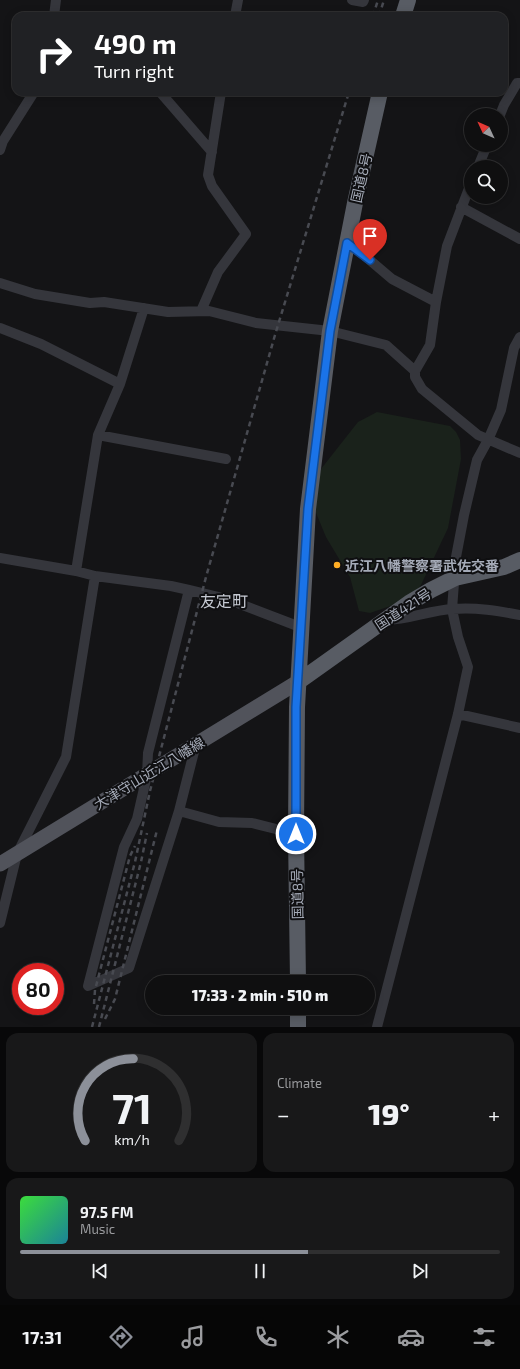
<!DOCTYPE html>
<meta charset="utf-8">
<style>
:root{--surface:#0f0f10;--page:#181819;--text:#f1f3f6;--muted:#9b9c9f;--line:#2f2f30;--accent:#8c9099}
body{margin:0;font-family:"Exo 2","Noto Sans JP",sans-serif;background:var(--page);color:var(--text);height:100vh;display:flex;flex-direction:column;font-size:15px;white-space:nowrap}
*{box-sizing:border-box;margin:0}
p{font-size:13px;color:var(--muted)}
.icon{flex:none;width:22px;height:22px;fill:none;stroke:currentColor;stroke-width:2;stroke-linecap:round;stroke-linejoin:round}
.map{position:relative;height:1027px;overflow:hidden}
.sheet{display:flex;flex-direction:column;gap:6px;padding:6px;background:#080809;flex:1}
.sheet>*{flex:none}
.top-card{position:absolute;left:12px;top:12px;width:496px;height:84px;border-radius:12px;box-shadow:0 2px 10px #0003,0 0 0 1px var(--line);background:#202124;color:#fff;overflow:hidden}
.needle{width:26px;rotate:314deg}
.tools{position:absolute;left:464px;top:108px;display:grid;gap:8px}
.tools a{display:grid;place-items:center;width:44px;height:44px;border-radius:50%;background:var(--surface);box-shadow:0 2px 10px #0003,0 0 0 1px var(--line);font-size:20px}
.speed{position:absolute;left:12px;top:963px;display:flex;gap:8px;font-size:20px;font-weight:700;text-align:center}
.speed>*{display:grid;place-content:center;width:52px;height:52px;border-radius:50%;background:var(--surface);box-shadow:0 2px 10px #0003,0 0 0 1px var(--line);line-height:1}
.speed .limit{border:6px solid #d22;background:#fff;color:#111}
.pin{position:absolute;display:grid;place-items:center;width:34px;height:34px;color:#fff;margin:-41px -17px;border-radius:50% 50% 50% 0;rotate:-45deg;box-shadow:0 0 4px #0007}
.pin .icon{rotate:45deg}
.me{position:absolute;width:44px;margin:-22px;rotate:0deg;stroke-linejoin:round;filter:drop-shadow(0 0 3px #0008)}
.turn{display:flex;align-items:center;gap:14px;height:84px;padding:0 16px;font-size:18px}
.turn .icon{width:52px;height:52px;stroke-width:2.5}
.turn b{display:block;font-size:28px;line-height:34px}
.big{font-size:30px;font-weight:800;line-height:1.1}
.sheet .widget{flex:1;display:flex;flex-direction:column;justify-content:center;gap:6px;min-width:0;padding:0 14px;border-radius:12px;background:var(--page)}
.sheet .dial{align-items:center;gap:0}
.dial svg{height:104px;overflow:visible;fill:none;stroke:var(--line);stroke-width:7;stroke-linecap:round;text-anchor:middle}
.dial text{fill:var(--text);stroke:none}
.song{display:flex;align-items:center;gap:12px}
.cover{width:48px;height:48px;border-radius:6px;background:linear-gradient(135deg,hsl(120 70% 55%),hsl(190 70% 35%))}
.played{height:4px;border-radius:2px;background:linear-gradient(90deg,var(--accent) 60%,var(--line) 60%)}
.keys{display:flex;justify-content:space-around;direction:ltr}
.heat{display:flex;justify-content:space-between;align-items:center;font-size:22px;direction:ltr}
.sheet .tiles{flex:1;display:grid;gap:6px;grid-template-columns:1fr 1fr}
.widget:last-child{grid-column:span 2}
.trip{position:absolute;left:145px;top:975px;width:230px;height:40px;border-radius:20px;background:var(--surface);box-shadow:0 2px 10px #0003,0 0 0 1px var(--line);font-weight:800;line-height:40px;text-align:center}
.menu{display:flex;height:64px;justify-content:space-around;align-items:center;background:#060606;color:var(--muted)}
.menu .icon{width:28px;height:28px}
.menu .on{color:var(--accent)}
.menu b{font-size:18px;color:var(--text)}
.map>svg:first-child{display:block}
.green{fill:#1a221b}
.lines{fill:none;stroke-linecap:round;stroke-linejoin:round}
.minor{stroke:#35363c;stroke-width:10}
.primary{stroke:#51535b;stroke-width:15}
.trunk{stroke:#585c64;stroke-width:16}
.rail{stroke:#484a51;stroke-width:2.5;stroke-dasharray:5 4;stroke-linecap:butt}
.route-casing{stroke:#114b97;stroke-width:10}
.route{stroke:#1a73e8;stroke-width:7}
.poi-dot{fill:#ffad24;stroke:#0f0f11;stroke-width:1.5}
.labels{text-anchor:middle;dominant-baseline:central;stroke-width:4;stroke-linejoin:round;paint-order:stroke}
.street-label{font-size:14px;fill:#a5abb8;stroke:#0f0f11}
.poi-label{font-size:14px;font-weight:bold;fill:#a5abb8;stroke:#0f0f11;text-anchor:start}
.quarter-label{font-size:16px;fill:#c6cad3;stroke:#0f0f11}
</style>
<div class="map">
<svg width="520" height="1027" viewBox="0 0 520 1027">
<rect width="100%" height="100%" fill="#141416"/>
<!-- green -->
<path class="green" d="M377,412L450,426L456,432L460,440L461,459L448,528L421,585L414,594L402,602L370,613L359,611L350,577L326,537L312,503L321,469L358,422Z"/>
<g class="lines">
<!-- minor -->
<path class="minor" d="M352,0L363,2L364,0
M54,16L56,0
M235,16L238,0
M160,92L212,152
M500,115L504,105L517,83H520
M0,150L3,141L34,92
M478,167L487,145
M471,183L447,246L436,302L430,345L415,371V377L422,389L478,435L520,453
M461,207L520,239
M347,243L359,251L392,279L436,302
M0,283L35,294L90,303L104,302L168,312L209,311L256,323L330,331L386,345L415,371
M201,311L218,272L246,234L212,186L208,175L221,92
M0,328L41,344L120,384L98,435L226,459
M120,384L144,308
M0,558L76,571L95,576L171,586L189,590L227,599L300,627
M76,571L98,435
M386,620C409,620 430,610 453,609C476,607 498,611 520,615
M458,714L520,728
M196,744L179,811L219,822L252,823L296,834
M179,811L129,968L88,986L124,847L137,819L147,775L148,753L189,590
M0,923L17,854L66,757L95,576
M377,1027L458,714L468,667L458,637L452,609L456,557L464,515L477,460L488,440L501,410L514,348L520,337"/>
<!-- primary -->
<path class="primary" d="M0,864L298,682"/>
<!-- trunk -->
<path class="trunk" d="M403,16L408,0
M298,682L409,603L431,590L455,578L504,567L520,560
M298,982L296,834L297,707L308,509L330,331L355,203L380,92
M298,1027V1008"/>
<!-- rail -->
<path class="rail" d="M373,16L378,0
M379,16L384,0
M94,1004L95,990L130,856L135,846
M105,1019L115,999L157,830
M92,1027L135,862L150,791L206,577L275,335L349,92
M99,1027L141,862L147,833"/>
</g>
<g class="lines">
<defs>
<path id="route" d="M296,834V707L308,509L330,331L347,243L370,260"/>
</defs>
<!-- route casing -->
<use href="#route" class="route-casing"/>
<!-- route -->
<use href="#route" class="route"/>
</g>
<!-- markers -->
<circle class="poi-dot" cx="337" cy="565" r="4"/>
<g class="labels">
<!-- street labels -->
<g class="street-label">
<text transform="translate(361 178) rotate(-77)">国道8号</text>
<text transform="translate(403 609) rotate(-33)">国道421号</text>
<text transform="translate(149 773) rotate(-31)">大津守山近江八幡線</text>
<text transform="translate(297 894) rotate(-91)">国道8号</text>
</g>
<!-- poi labels -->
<g class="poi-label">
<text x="345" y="565">近江八幡警察署武佐交番</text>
</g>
<!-- quarter labels -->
<g class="quarter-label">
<text x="224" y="600">友定町</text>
</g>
</g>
</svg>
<div class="tools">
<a><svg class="needle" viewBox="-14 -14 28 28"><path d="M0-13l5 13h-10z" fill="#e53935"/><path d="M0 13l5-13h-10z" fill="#9b9c9f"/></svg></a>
<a><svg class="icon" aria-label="search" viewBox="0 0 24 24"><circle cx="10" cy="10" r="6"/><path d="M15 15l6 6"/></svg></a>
</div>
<div class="speed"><div class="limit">80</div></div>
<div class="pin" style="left:370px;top:260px;background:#d93025"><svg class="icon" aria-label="arrive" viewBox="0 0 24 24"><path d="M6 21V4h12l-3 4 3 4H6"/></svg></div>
<svg class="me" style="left:296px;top:834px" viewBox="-20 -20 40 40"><circle r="17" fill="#1a73e8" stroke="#fff" stroke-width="3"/><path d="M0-11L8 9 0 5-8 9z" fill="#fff"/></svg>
<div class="trip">17:33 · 2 min · 510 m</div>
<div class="top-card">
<div class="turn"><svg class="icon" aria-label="right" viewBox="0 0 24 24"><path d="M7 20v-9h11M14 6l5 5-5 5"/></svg><div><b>490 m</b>Turn right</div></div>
</div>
</div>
<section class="sheet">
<div class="tiles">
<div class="widget dial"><svg viewBox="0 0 100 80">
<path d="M14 69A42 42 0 1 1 86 69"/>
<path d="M14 69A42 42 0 0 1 51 6" stroke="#8c9099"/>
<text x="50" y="56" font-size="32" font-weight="700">71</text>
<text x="50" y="72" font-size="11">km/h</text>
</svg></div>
<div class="widget"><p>Climate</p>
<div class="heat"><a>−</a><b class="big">19°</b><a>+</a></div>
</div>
<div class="widget">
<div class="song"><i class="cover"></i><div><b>97.5 FM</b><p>Music</p></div></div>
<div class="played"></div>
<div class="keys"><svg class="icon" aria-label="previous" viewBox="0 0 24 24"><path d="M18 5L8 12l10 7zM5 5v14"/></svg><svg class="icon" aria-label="pause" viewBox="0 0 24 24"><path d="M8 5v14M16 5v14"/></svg><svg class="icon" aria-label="next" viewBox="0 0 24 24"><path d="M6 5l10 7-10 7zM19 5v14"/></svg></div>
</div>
</div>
</section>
<nav class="menu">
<b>17:31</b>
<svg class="icon on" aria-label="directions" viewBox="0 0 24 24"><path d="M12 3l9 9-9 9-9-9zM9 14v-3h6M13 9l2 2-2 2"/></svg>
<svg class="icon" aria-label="music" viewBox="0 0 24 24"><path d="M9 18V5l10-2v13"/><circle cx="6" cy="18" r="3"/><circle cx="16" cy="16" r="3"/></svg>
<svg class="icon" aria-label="phone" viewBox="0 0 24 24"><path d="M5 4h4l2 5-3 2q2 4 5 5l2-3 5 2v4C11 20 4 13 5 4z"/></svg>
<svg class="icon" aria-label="climate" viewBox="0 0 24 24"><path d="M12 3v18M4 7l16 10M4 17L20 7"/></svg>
<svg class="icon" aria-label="car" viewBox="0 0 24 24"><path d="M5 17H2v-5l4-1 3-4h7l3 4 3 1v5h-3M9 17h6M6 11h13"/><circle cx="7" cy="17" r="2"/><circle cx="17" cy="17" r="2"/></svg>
<svg class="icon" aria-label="filters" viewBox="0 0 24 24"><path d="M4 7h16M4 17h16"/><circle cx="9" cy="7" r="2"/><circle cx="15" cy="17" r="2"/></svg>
</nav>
